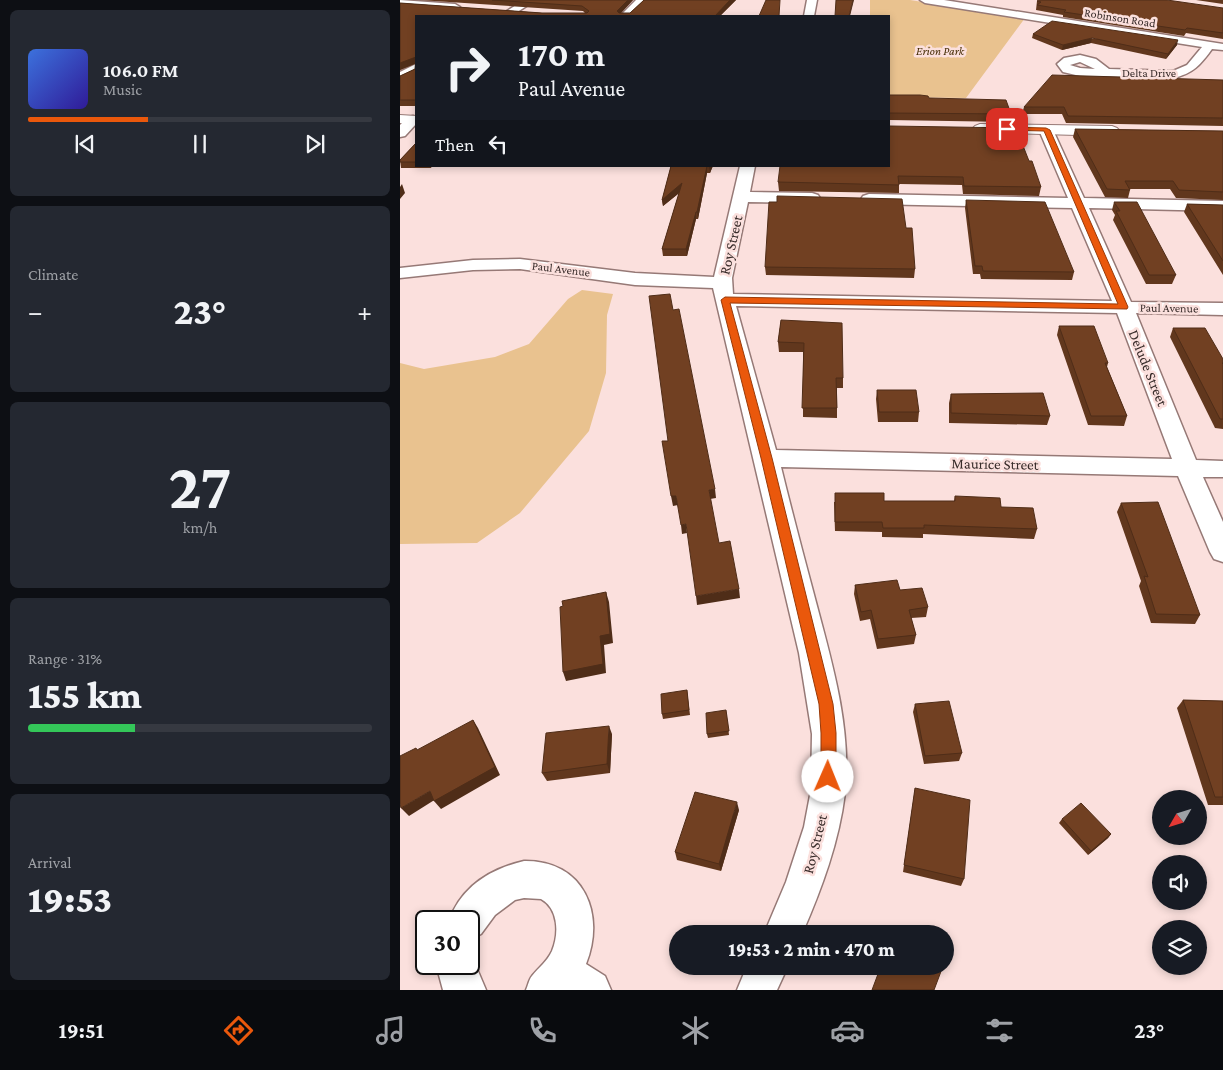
<!DOCTYPE html>
<meta charset="utf-8">
<style>
:root{--surface:#171b24;--page:#242831;--text:#f1f3f6;--muted:#9ea1a6;--line:#363941;--accent:#ea580c}
body{margin:0;font-family:"Crimson Pro",serif;background:var(--page);color:var(--text);height:100vh;display:flex;flex-direction:column;font-size:19px;white-space:nowrap}
*{box-sizing:border-box;margin:0}
p{font-size:16px;color:var(--muted)}
.icon{flex:none;width:28px;height:28px;fill:none;stroke:currentColor;stroke-width:2;stroke-linecap:round;stroke-linejoin:round}
.map{position:relative;flex:1;overflow:hidden}
.panel{display:flex;flex-direction:column;gap:10px;padding:10px;background:#0d0f14;width:400px}
.panel>*{flex:none}
.guide{position:absolute;left:15px;top:15px;width:475px;height:152px;border-radius:0px;box-shadow:0 2px 8px #0003;background:#171b24;color:var(--text);overflow:hidden}
.needle{width:32px;rotate:231deg}
.tools{position:absolute;left:752px;top:790px;display:grid;gap:10px}
.tools a{display:grid;place-items:center;width:55px;height:55px;border-radius:50%;background:var(--surface);box-shadow:0 2px 8px #0003;font-size:25px}
.speed{position:absolute;left:15px;top:910px;display:flex;gap:10px;font-size:25px;font-weight:700;text-align:center}
.speed>*{display:grid;place-content:center;width:65px;height:65px;border-radius:50%;background:var(--surface);box-shadow:0 2px 8px #0003;line-height:1}
.speed .limit{border:2px solid #111;border-radius:8px;background:#fff;color:#111}
.pin{position:absolute;display:grid;place-items:center;width:42px;height:42px;color:#fff;margin:-21px;border-radius:10px;box-shadow:0 2px 8px #0006}
.me{position:absolute;width:55px;margin:-28px;rotate:1deg;stroke-linejoin:round;filter:drop-shadow(0 0 4px #0008)}
.turn{display:flex;align-items:center;gap:18px;height:105px;padding:0 20px;font-size:22px}
.turn .icon{width:65px;height:65px;stroke-width:2.5}
.turn b{display:block;font-size:35px;line-height:42px}
.then{display:flex;align-items:center;height:48px;padding:0 20px;background:#0003;gap:10px;font-size:19px}
.big{font-size:38px;font-weight:800;line-height:1.1}
.panel .tile{flex:1;display:flex;flex-direction:column;justify-content:center;gap:8px;min-width:0;padding:0 18px;border-radius:8px;background:var(--page)}
.panel .dial{align-items:center;gap:0}
.dial b{font-size:65px;line-height:1}
.song{display:flex;align-items:center;gap:15px}
.cover{width:60px;height:60px;border-radius:8px;background:linear-gradient(135deg,hsl(220 70% 55%),hsl(250 70% 35%))}
.played{height:5px;border-radius:2px;background:linear-gradient(90deg,var(--accent) 35%,var(--line) 35%)}
.keys{display:flex;justify-content:space-around;direction:ltr}
.heat{display:flex;justify-content:space-between;align-items:center;font-size:28px;direction:ltr}
.charge{height:8px;border-radius:4px;background:linear-gradient(90deg,#34c759 31%,var(--line) 0)}
.trip{position:absolute;left:269px;top:925px;width:285px;height:50px;border-radius:25px;background:var(--surface);box-shadow:0 2px 8px #0003;font-weight:800;line-height:50px;text-align:center}
.tabs{display:flex;height:80px;justify-content:space-around;align-items:center;background:#090b0e;color:var(--muted)}
.tabs .icon{width:35px;height:35px}
.tabs .current{color:var(--accent)}
.tabs b{font-size:22px;color:var(--text)}
main{display:flex;flex:1;min-height:0}
.map>svg:first-child{display:block}
.green{fill:#e9c28f}
.lines{fill:none;stroke-linecap:round;stroke-linejoin:round}
.street-casing{stroke:#967976;stroke-width:3}
.secondary-casing{stroke:#967976;stroke-width:2}
.street{fill:#fff;fill-rule:evenodd}
.secondary{fill:#fff;fill-rule:evenodd}
.wall{fill:#61371d}
.shaded-wall{fill:#4f2d18}
.building{fill:#714022;stroke:#4f2d18}
.route{fill:#ea580c;stroke:#983908}
.labels{text-anchor:middle;dominant-baseline:central;stroke-width:5;stroke-linejoin:round;paint-order:stroke}
.far-street-label{font-size:12px;fill:#382c2a;stroke:#fbe0dd}
.far-park-label{font-size:12px;font-style:italic;fill:#422900;stroke:#fbe0dd}
.street-label{font-size:15px;fill:#382c2a;stroke:#fbe0dd}
</style>
<main>
<section class="panel">
<div class="tile">
<div class="song"><i class="cover"></i><div><b>106.0 FM</b><p>Music</p></div></div>
<div class="played"></div>
<div class="keys"><svg class="icon" aria-label="previous" viewBox="0 0 24 24"><path d="M18 5L8 12l10 7zM5 5v14"/></svg><svg class="icon" aria-label="pause" viewBox="0 0 24 24"><path d="M8 5v14M16 5v14"/></svg><svg class="icon" aria-label="next" viewBox="0 0 24 24"><path d="M6 5l10 7-10 7zM19 5v14"/></svg></div>
</div>
<div class="tile"><p>Climate</p>
<div class="heat"><a>−</a><b class="big">23°</b><a>+</a></div>
</div>
<div class="tile dial"><b>27</b><p>km/h</p></div>
<div class="tile"><p>Range · 31%</p><b class="big">155 km</b><div class="charge"></div></div>
<div class="tile"><p>Arrival</p><b class="big">19:53</b></div>
</section>
<div class="map">
<svg width="823" height="990" viewBox="0 0 823 990">
<rect width="100%" height="100%" fill="#fbe0dd"/>
<!-- green -->
<path class="green" d="M470,0H510L625,18L566,98L489,97V16H470Z
M182,290L213,294L207,315L206,373L189,431L120,513L77,543L0,544V363L24,369L95,357L129,344L168,299Z"/>
<g class="lines">
<defs>
<path id="street" d="M0,0L55,4L60,7L55,10L0,6Z
M124,0H136L111,16H99Z
M236,0H247L231,16H220Z
M407,0H417L414,16H404Z
M520,0H544L823,44V50L812,49C801,64 793,74 773,78L680,76L663,72L657,64L664,58L680,55L696,59L709,69L773,71L787,65L802,47L525,3ZM680,62L695,69L680,68L670,65Z
M16,64V73L0,81V72Z
M13,116L16,117V124L5,136L0,137V125L8,117Z
M646,126L653,130L684,198L823,201V211L689,208L731,302L823,303V315L736,313L796,460L823,461V477H803L823,522V562L814,559L810,552L778,476L381,467C391,508 402,550 413,591C430,656 452,725 445,793C439,842 422,888 402,934H364L386,882L404,827L411,790L412,734L399,653L313,288L235,285L120,269L73,270L0,278V268L73,260L120,259L235,273L314,277L340,166H355L350,192L412,193L418,195L420,198L418,201L412,203L348,202L332,278L333,294L712,301L672,208L469,204L463,202L461,199L463,196L469,194L668,198L639,130ZM336,306L717,313L772,459L376,450Z
M124,861C184,860 206,914 186,964L205,976L211,990H126C128,986 129,979 132,976C139,967 147,962 152,951C159,934 159,909 141,899L124,898L115,900L95,915L81,934L69,940V921H49C61,887 90,869 124,861Z
M69,950L86,990H43L36,964H69Z
M347,966H388L377,990H337Z"/>
<path id="secondary" d="M0,115L16,116V124L0,123Z
M580,124L712,126L717,128L720,131L717,134L712,136L575,132L572,129L575,126Z"/>
</defs>
<!-- street casing -->
<use href="#street" class="street-casing"/>
<!-- secondary casing -->
<use href="#secondary" class="secondary-casing"/>
<!-- street -->
<use href="#street" class="street"/>
<!-- secondary -->
<use href="#secondary" class="secondary"/>
</g>
<!-- wall -->
<path class="wall" d="M19,0H233L221,13H230L244,0H336L320,16H16V106H0V76L15,69V64L0,70V3L142,13H185L183,11Z
M796,0H823V4Z
M637,1L823,8V39L786,33L784,36L663,17V15L636,10Z
M633,34L777,45L766,59L691,43L662,50L632,38Z
M823,80V126L666,123L662,114H622L624,107Z
M489,95L529,98L611,114L610,122L489,120Z
M490,126L629,161L641,187L639,196L563,194L562,185L499,184V193L379,191L378,182Z
M675,129L823,131V200L776,198L770,189H729L730,190L728,198L705,197L673,137Z
M16,143V166H32L31,168H1L0,160Z
M271,166H313L312,168L310,173H307L298,219H296L287,256H263L262,249L279,193L263,206L262,200Z
M566,200L674,272L672,280L581,279L580,274H573L565,208Z
M714,202L776,275L772,284H746L713,220L715,215L712,210Z
M787,204L823,205V275L784,212Z
M506,228L515,269L514,278L366,275L365,267Z
M381,320L443,378V388H437V418L403,417V352H379L378,342Z
M659,326L708,363L707,367L727,416L724,426L688,425L657,335Z
M773,328L823,359V429L815,428L770,337Z
M477,390L519,412L518,422H478L476,399Z
M551,394L650,416L647,425L549,423V403Z
M555,496L601,507L637,529L634,539L523,534V538L482,537V532L435,531L434,502L484,501H554Z
M721,503L800,615L795,624L751,623L739,586L741,581L717,512Z
M455,585L500,590L528,607L526,617L511,618L516,635L514,644L477,649L470,619L460,621L454,594Z
M287,690L290,715L263,719L262,714Z
M783,700L823,701V805H808L777,708Z
M515,704L562,753L559,761L524,764L513,712Z
M326,710L329,735L308,738L307,734Z
M212,734L210,773L147,781L142,773Z
M515,788L564,879L561,886L503,872Z
M339,810L321,871L277,860L275,852Z
M662,819L711,834L708,838L688,855L659,823Z"/>
<!-- shaded-wall -->
<path class="shaded-wall" d="M228,0H233L218,16L217,11Z
M330,0H336L320,16H315Z
M453,0H454L450,16H449Z
M692,38L691,43L662,50L663,45Z
M778,40L777,45L766,59L768,54Z
M16,57V63L0,70V63Z
M307,166V173L298,219L297,212Z
M309,166H313L312,168L310,173Z
M282,183L283,190L263,206L262,200Z
M2,184L5,193L0,199V187Z
M296,212V219L287,256L286,249Z
M315,489L316,498L310,499L309,490Z
M271,496H276L278,505L273,506Z
M286,524L287,533L282,534L281,525Z
M339,589L340,598L297,605L296,596Z
M206,592L209,602L213,643L204,645L206,673L166,681L163,672L200,636Z
M73,720L78,728L100,775L41,809L34,801Z
M209,726L212,734L210,773L207,764Z
M30,791L36,799L9,816L1,808Z
M337,802L339,810L321,871L319,864Z
M711,834L708,838L688,855L691,851Z"/>
<!-- building -->
<path class="building" d="M92,0H228L217,11L219,13H230L244,0H330L315,16H16V100H0V76L15,69L16,57L0,63V3L142,13H187L189,11L182,6Z
M366,0H380L379,16H359Z
M436,0H453L449,16H435Z
M639,0H767L823,8V33L787,28L785,30L664,12L666,10L637,5L641,2L637,1Z
M652,21L778,40L768,54L692,38L663,45L633,34Z
M652,75L823,80V118L668,116L664,107H624Z
M489,95H520L528,96L529,98L606,100L611,114L490,113H489Z
M489,125L490,126L616,128L629,161H632L641,187L564,186L563,177L498,176L499,185L378,182L380,166H489Z
M675,129L823,131V192L779,190L773,181H725L730,190L707,189Z
M16,143V162H0V160Z
M271,166H307L297,212H296L286,249H262L282,183L262,200Z
M377,196L502,199L506,228H512L515,269L365,267L369,202H377Z
M566,200L645,202L674,272L583,271L582,266H575Z
M714,202H737L776,275H749L716,211H720Z
M787,204L823,205V261Z
M270,294L273,310L279,309L315,489L309,490L319,543L330,541L339,589L296,596L286,524L281,525L276,496H271L262,441H268L249,296Z
M381,320L442,323L443,378H436L437,408H402L404,343L378,342Z
M659,326H694L708,363H705L727,416H691Z
M773,328H805L823,359V363H822L823,364V419H820Z
M477,390H516L519,412H479Z
M643,393L650,416L551,413V394Z
M435,493H484V501H555V496L600,498L601,507L633,508L637,529L524,525V528H483L482,522H435Z
M758,502L800,615L756,614L744,576L748,577L721,503Z
M497,580L500,590L522,588L528,607L509,610L516,635L478,639L471,610L461,612L455,585Z
M206,592L210,634L200,636L203,664L163,672L160,607L163,606L162,601Z
M287,690L289,710L262,714L261,694Z
M783,700L823,701V797H815Z
M549,701L562,753L525,756L515,704Z
M326,710L329,731L307,734L306,713Z
M73,720L95,767L34,801L30,791L1,808L0,804V756L16,748L17,750Z
M209,726L207,764L142,773L146,733Z
M515,788L570,800L564,879L504,865Z
M295,792L337,802L319,864L275,852Z
M681,803L711,834L691,851L662,819Z
M496,930L501,934H494Z
M481,966H543L534,990H472Z"/>
<!-- route -->
<path class="route" d="M607,127L646,128L650,130L728,307L727,309L330,303L372,458L433,704L436,733V777L434,783L428,785L423,783L421,777V733L419,704L361,458L321,300L325,297L718,304L644,131L605,130V128Z"/>
<g class="labels">
<!-- far-street labels -->
<g class="far-street-label">
<text transform="translate(720 18) rotate(9)">Robinson Road</text>
<text x="749" y="73">Delta Drive</text>
<text transform="translate(161 269) rotate(7)">Paul Avenue</text>
<text transform="translate(769 308) rotate(1)">Paul Avenue</text>
</g>
<!-- far-park labels -->
<g class="far-park-label">
<text x="540" y="51">Erion Park</text>
</g>
<!-- street labels -->
<g class="street-label">
<text transform="translate(331 245) rotate(-77)">Roy Street</text>
<text transform="translate(748 368) rotate(68)">Delude Street</text>
<text transform="translate(595 464) rotate(1)">Maurice Street</text>
<text transform="translate(415 844) rotate(-76)">Roy Street</text>
</g>
</g>
</svg>
<div class="tools">
<a><svg class="needle" viewBox="-14 -14 28 28"><path d="M0-13l5 13h-10z" fill="#e53935"/><path d="M0 13l5-13h-10z" fill="#9ea1a6"/></svg></a>
<a><svg class="icon" aria-label="sound" viewBox="0 0 24 24"><path d="M4 9h4l5-4v14l-5-4H4zM17 9q2 3 0 6"/></svg></a>
<a><svg class="icon" aria-label="layers" viewBox="0 0 24 24"><path d="M12 4l9 5-9 5-9-5zM3 14l9 5 9-5"/></svg></a>
</div>
<div class="speed"><div class="limit">30</div></div>
<div class="pin" style="left:607px;top:129px;background:#d93025"><svg class="icon" aria-label="arrive" viewBox="0 0 24 24"><path d="M6 21V4h12l-3 4 3 4H6"/></svg></div>
<svg class="me" style="left:428px;top:777px" viewBox="-20 -20 40 40"><circle r="19" fill="#fff"/><path d="M0-13L10 11 0 6-10 11z" fill="#ea580c"/></svg>
<div class="trip">19:53 · 2 min · 470 m</div>
<div class="guide">
<div class="turn"><svg class="icon" aria-label="right" viewBox="0 0 24 24"><path d="M7 20v-9h11M14 6l5 5-5 5"/></svg><div><b>170 m</b>Paul Avenue</div></div>
<div class="then">Then<svg class="icon" aria-label="left" viewBox="0 0 24 24"><path d="M17 20v-9H6M10 6l-5 5 5 5"/></svg></div>
</div>
</div>
</main>
<nav class="tabs">
<b>19:51</b>
<svg class="icon current" aria-label="directions" viewBox="0 0 24 24"><path d="M12 3l9 9-9 9-9-9zM9 14v-3h6M13 9l2 2-2 2"/></svg>
<svg class="icon" aria-label="music" viewBox="0 0 24 24"><path d="M9 18V5l10-2v13"/><circle cx="6" cy="18" r="3"/><circle cx="16" cy="16" r="3"/></svg>
<svg class="icon" aria-label="phone" viewBox="0 0 24 24"><path d="M5 4h4l2 5-3 2q2 4 5 5l2-3 5 2v4C11 20 4 13 5 4z"/></svg>
<svg class="icon" aria-label="climate" viewBox="0 0 24 24"><path d="M12 3v18M4 7l16 10M4 17L20 7"/></svg>
<svg class="icon" aria-label="car" viewBox="0 0 24 24"><path d="M5 17H2v-5l4-1 3-4h7l3 4 3 1v5h-3M9 17h6M6 11h13"/><circle cx="7" cy="17" r="2"/><circle cx="17" cy="17" r="2"/></svg>
<svg class="icon" aria-label="filters" viewBox="0 0 24 24"><path d="M4 7h16M4 17h16"/><circle cx="9" cy="7" r="2"/><circle cx="15" cy="17" r="2"/></svg>
<b>23°</b>
</nav>
